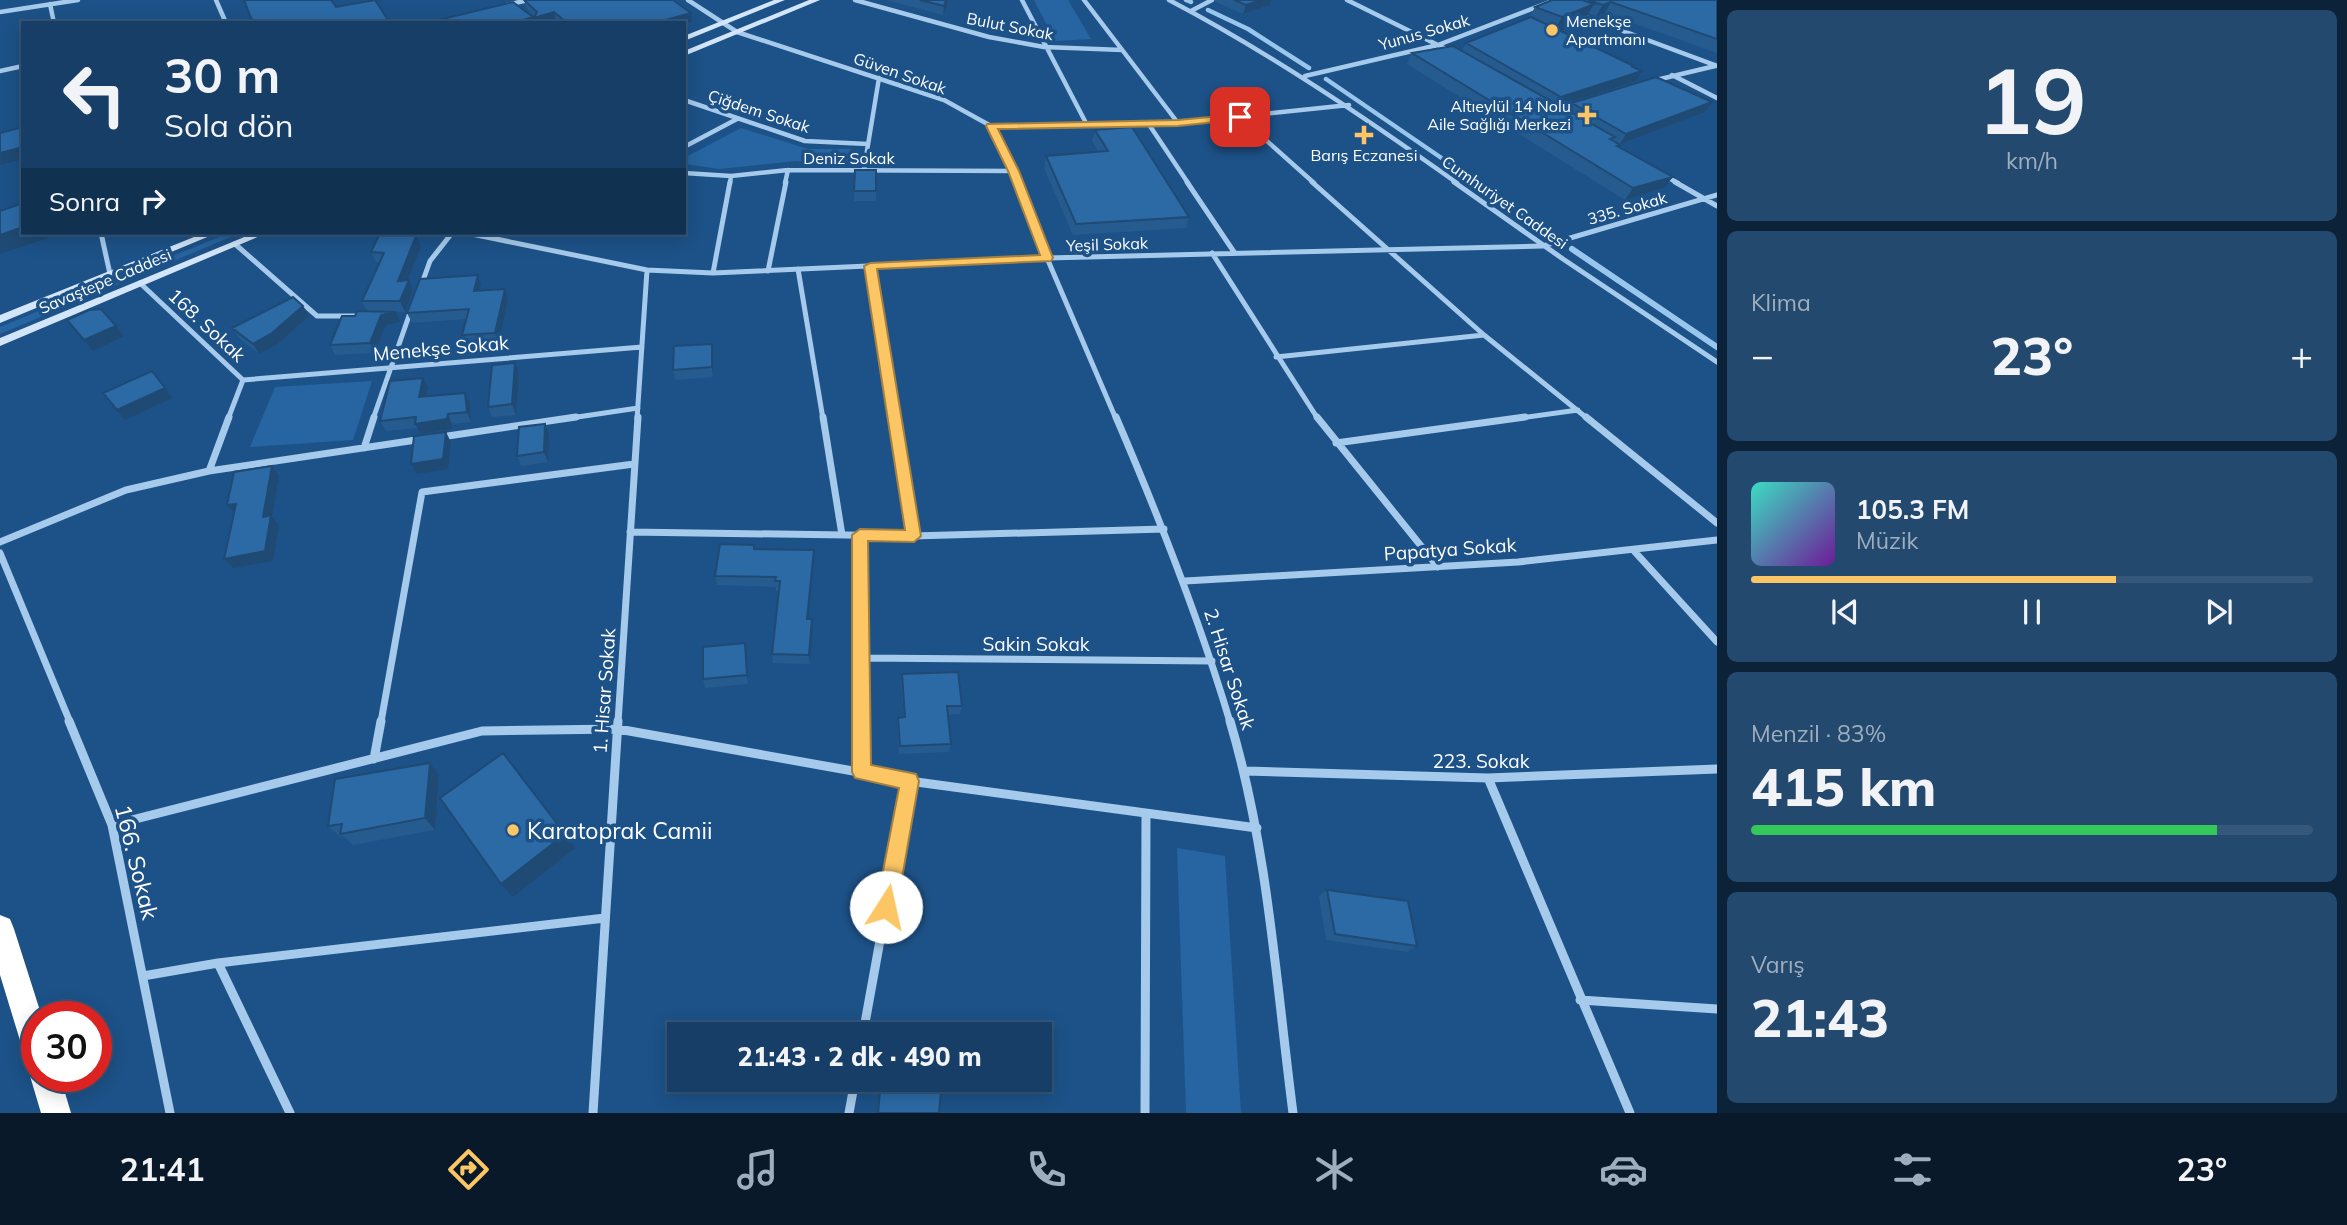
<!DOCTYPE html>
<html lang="tr">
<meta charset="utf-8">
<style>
:root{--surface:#163e66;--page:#23496f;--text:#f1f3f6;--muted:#9eaebf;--line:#35577a;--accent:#fcc664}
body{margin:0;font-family:Mulish,sans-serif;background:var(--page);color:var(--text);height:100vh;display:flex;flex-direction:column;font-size:26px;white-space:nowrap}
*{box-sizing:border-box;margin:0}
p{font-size:23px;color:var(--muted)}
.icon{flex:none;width:38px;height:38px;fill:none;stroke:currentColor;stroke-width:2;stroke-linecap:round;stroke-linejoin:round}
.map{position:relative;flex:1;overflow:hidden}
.sheet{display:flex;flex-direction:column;gap:10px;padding:10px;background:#0c2238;width:630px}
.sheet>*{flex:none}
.hud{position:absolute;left:21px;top:21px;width:665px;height:214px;border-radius:0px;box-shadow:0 4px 18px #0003,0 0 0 2px var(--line);background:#163e66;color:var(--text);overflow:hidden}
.speed{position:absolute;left:21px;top:1001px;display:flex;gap:14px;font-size:35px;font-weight:700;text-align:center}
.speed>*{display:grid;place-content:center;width:91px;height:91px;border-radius:50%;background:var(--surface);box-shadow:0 4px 18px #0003,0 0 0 2px var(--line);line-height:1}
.speed .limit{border:10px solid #d22;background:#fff;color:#111}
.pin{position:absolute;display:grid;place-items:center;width:60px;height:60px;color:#fff;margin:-30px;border-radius:14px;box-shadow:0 4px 10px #0006}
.me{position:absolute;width:77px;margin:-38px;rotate:10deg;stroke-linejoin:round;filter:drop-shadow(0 0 5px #0008)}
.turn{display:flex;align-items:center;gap:24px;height:147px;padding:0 28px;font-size:32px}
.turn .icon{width:91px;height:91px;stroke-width:2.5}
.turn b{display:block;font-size:49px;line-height:60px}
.then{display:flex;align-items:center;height:66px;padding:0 28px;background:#0003;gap:14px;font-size:26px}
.big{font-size:52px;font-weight:800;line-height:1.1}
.sheet .card{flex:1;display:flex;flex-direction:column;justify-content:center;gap:10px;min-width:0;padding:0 24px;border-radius:10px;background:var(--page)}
.sheet .dial{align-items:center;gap:0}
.dial b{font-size:91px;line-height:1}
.song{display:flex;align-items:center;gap:21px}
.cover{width:84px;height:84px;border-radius:10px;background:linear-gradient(135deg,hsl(170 70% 55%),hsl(280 70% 35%))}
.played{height:7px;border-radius:4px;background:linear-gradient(90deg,var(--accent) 65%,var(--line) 65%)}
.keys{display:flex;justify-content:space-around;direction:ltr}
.heat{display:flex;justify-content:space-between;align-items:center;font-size:38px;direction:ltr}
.charge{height:10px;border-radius:5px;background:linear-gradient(90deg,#34c759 83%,var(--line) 0)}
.trip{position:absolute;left:667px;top:1022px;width:385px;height:70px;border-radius:0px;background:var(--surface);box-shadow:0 4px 18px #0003,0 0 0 2px var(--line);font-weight:800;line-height:70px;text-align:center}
.tab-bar{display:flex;height:112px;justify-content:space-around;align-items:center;background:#091929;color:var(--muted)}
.tab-bar .icon{width:49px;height:49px}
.tab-bar .current{color:var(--accent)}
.tab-bar b{font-size:32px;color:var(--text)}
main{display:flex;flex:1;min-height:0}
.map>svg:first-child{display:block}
.green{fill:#2665a1}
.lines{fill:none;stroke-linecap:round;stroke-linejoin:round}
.stream-far1{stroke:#99c6ed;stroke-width:4.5}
.stream{stroke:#99c6ed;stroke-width:6}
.street-far3{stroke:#a6caeb;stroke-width:4.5}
.street-far2{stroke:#a6caeb;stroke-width:5}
.street-far1{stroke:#a6caeb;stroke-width:7}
.street{stroke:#a6caeb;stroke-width:9}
.secondary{fill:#d2e5f9;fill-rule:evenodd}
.highway{fill:#fff;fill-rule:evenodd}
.wall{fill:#265b8f}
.shaded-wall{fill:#1f4a74}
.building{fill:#2c6aa6;stroke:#1f4a74;stroke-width:2}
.route{fill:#fcc664;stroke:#a48141;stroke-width:2}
.poi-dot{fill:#fcc664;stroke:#1d5288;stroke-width:2.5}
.labels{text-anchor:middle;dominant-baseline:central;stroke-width:7;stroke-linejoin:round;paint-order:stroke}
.far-poi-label{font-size:16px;fill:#fff;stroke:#1d5288;text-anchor:start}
.far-street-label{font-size:16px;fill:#fff;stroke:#1d5288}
.street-label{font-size:19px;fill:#fff;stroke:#1d5288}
.near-poi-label{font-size:23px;fill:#fff;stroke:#1d5288;text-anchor:start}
.near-street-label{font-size:23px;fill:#fff;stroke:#1d5288}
</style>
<main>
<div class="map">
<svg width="1717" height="1113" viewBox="0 0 1717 1113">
<rect width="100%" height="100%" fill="#1d5288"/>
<!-- green -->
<path class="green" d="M1034,0H1068L1091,39L1055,41Z
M741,128L808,149H851L850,164L796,161L720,169L684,164V158Z
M229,233H240L0,334V327Z
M372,381L353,440L250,447L275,387Z
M1177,848L1225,856L1241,1113H1186Z"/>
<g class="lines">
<!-- stream-far1 -->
<path class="stream-far1" d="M1186,0L1191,2
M1208,10L1248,29L1309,68
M1326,79L1478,183"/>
<!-- stream -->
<path class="stream" d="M1475,182L1548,232
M1572,249L1717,347"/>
<!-- street-far3 -->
<path class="street-far3" d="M216,0L226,23
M688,0L737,32L944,100L991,126L1178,123L1349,105
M855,0L989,37L1044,47L1122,50
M1022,0L1087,125
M1084,0L1178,123
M1169,0C1270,53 1364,117 1457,183
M1347,0L1450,51
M50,4L54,23
M507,5L528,0
M1191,11L1212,0
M0,12L78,0
M1580,15L1717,66
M0,71L23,66
M1672,75L1717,98
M1305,76L1438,45L1555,0
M1652,81L1715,66
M684,100L805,141L868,144
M1240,117L1314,183
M1148,123L1188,183
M991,126L1019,183
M684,147L737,119
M864,169L879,78
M684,173L731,176L788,170L1014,171
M1663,175L1678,183
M730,183L731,176
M785,183L788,170"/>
<!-- street-far2 -->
<path class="street-far2" d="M1018,182L1047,258L1116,419
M1187,182L1234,252
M1312,182L1484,335L1588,419
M1454,182L1563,259L1717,362
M1675,182L1717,206
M101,233L110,274
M467,233L647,270L713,273L1047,258L1543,246L1717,195
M235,244L317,316H355
M1212,253L1318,419
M870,266L894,419
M798,269L823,419
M768,271L786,182
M713,273L730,182
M140,283L243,380L228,419
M421,286L430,261L452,233
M1276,357L1484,335
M243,380L642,347
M373,419L411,310
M564,419L638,408
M637,419L647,270
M1513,419L1578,410"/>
<!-- street-far1 -->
<path class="street-far1" d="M823,417L842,535
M894,417L913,536
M1116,417C1159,517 1199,618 1230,722
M1317,417L1438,567
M1586,417L1717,523
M441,437L576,417
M1336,443L1525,417
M364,448L374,417
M209,471L229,417
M630,532L913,536L1164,529
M860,535L862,722
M0,542L126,490L209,471L423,439
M1635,552L1717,642
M0,553L70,722
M1185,581L1518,562L1717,540
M861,658L1212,661
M381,722L422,492L634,464
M618,722L638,417"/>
<!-- street -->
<path class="street" d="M69,721L112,825L170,1113
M862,721V772
M1230,721C1268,848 1276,982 1293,1113
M374,759L381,721
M1245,771L1488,778L1717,769
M1488,778L1630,1113
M112,825L482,731L618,729L909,781L1257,828
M218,963L290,1113
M143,976L218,963L605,918
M1580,1000L1717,1009
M863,1034L909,781
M593,1113L618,721
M849,1113L855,1080
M1145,1113L1146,814"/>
<!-- secondary -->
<path class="secondary" d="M774,0H785L684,41V36Z
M809,0H820L684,56V51Z
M204,233H217L0,323V315Z
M254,233H267L0,346V338Z"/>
<!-- highway -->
<path class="highway" d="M0,915L10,919L14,929L42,1017H37V1064L26,1060L0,975Z
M37,1064V1076H60L71,1113H41L30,1076Z"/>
</g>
<!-- wall -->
<path class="wall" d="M524,0L692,22L684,23H558L556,22L553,23H535V17L527,9Z
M886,0H948L943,15Z
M1215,0H1271L1270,5L1243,14L1216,2Z
M1552,0H1717V53L1605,13L1596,16L1588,13L1584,22L1561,32L1633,67L1636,81L1559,105L1568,110L1572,103L1712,102L1705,112L1620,144L1613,141L1620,145L1619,147L1664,188L1625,200L1407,64L1412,53L1462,51L1466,43L1529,18L1535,7Z
M1095,130L1189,217L1186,228L1073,235L1044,168L1046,156L1099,152L1092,141Z
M855,170H876V201H854Z
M421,247L407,280L413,290L405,312L367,311L362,301L379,262H376L371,252Z
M481,285L480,291L508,299L499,344L466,346L462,335L466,319L412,323L407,313Z
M303,306L309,316L278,344L259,354L239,338L232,328Z
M396,312L401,322L386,325L375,353L335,355L330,345L355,316Z
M712,344L713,354V377L675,380L673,370Z
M519,373L516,415L492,417L488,407Z
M428,388L426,397L465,393L470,403L471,422L452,424V429L421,434L418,428L386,431L380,421Z
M549,434L548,462L521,466L517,456Z
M754,545L755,549L814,560L809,619L813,628L810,664L773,663L772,654L779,591H776V587L717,585L715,576Z
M745,643L747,652L748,684L705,688L703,679Z
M902,674L962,706L960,714L948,715L951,744L949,752L899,754L897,726L898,718H904L901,683Z
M430,763L439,775L435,830L353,845L343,836L340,837L328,826Z
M1327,890L1417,946L1407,952L1326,940L1319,896Z"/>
<!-- shaded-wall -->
<path class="shaded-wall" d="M946,0H948V3L943,15L944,6Z
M1261,0H1271L1270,5L1243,14L1246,5Z
M1611,2L1605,13L1596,16L1603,5Z
M1594,4L1584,22L1552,35L1562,17Z
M554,12L556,22L553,23H535L534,18Z
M691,13L692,22L684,24V23H655Z
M533,17L535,23H513Z
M1642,71L1636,81L1555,107L1561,97Z
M1712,102L1705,112L1620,144L1626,134Z
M23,147V159L0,165V153Z
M1673,177L1664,188L1625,200L1633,188Z
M23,227V233H63L0,254V235Z
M416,236L421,247L403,291L398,281Z
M478,275L481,285L478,302L474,291Z
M409,280L413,290L405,312L400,301Z
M505,289L508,299L499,344L495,333Z
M303,306L309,316L278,344L259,354L253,344Z
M396,312L401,322L386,325L375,353L370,343L381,315Z
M116,326L124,336L93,351L84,340Z
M712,344L713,354V377L712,367Z
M515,363L519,373L516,415L512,404Z
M423,378L428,388L424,408L419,397Z
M165,388L172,398L125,420L117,410Z
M465,393L470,403L471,422L467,412Z
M448,414L452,424V429L421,434L415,424Z
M545,424L549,434L548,462L544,452Z
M446,432L451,442L448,469L416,474L411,464Z
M272,466L279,476L272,517L279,525L273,561L233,568L224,559L263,517Z
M236,504L235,515L227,505Z
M814,550V560L808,628L807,619Z
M812,619L813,628L810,664L809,655Z
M745,643L747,652L748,684L747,675Z
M430,763L439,775L435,830L425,818Z
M565,834L575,848L513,897L501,884Z"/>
<!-- building -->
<path class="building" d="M244,0H331L336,7L375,0L390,23H253Z
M524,0H673L691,13L655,23H567L554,12L534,18L537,12Z
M920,0H946L944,6Z
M1234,0H1261L1246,5Z
M1552,0H1582L1594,4L1562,17L1535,7Z
M1588,0H1717V39L1611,2L1603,5Z
M513,2L533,17L513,23H426Z
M1531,17L1634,66H1631L1642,71L1561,97L1466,43Z
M1453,46L1615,137L1610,139L1620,145L1617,146L1673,177L1633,188L1412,53Z
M1656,77L1712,102L1626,134L1572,103Z
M23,127V147L0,153V133Z
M1132,127L1189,217L1076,224L1046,156L1108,151L1095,130Z
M855,170H876V191H854Z
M23,203V227L0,235V211Z
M380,233L416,236L398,281L409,280L400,301H362L384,253L371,252Z
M478,275L474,291L505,289L495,333L462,335L469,309L407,313L420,279Z
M293,297L303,306L272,333L253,344L232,328Z
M101,309L116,326L84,340L67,320L89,310Z
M357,311L396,312L381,315L370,343L330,345L342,316H355Z
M712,344V367L673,370L674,346Z
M515,363L512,404L488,407L492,365Z
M152,371L165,388L117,410L103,393Z
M423,378L419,397L465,393L467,412L448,414L447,419L415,424L416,417L380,421L390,381Z
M545,424L544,452L517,456L519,427Z
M446,432L443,459L411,464L414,436Z
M272,466L263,517L271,515L265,551L224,559L236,504L227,505L234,472Z
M720,544L754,545V549L814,550L807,619H812L809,655L772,654L780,581H775L776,577L715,576Z
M745,643L747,675L703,679V647Z
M958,672L962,706H947L951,744L900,746L898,718L905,717L902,674Z
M503,753L565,834L501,884L440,798Z
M430,763L425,818L340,834L342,824L328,826L335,779Z
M1327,890L1408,901L1417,946L1335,934Z
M881,1080H942L939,1113H878Z"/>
<!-- route -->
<path class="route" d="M1240,114H1244V119L1178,126L998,129L1019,171L1053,258L1051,261L877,269L921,536L914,542L868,541L871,765L916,774L919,781L897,907L894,915L886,918L879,915L876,907L899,788L855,778L852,772V535L860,529L905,530L864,266L870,263L1040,255L1008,171L986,126L987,124L1178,120Z"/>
<!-- markers -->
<g class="poi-dot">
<circle cx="1552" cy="30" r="7"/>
<path d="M1583.5 104.5h7v7h7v7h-7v7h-7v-7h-7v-7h7z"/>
<path d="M1360.5 124.5h7v7h7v7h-7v7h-7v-7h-7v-7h7z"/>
<circle cx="513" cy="830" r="7"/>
</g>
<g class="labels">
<!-- far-poi labels -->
<g class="far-poi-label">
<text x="1566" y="21">Menekşe<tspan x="1566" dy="18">Apartmanı</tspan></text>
<text x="1571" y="106" text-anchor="end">Altıeylül 14 Nolu<tspan x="1571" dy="18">Aile Sağlığı Merkezi</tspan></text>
<text x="1364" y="155" text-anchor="middle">Barış Eczanesi</text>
</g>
<!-- far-street labels -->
<g class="far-street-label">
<text transform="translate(1010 26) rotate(11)">Bulut Sokak</text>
<text transform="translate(1424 32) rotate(-16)">Yunus Sokak</text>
<text transform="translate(900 73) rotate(19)">Güven Sokak</text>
<text transform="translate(759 111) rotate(18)">Çiğdem Sokak</text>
<text x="849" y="158">Deniz Sokak</text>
<text transform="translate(1505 202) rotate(35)">Cumhuriyet Caddesi</text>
<text transform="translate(1627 208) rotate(-16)">335. Sokak</text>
<text transform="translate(1107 244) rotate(-2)">Yeşil Sokak</text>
<text transform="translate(105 281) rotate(-23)">Savaştepe Caddesi</text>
</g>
<!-- street labels -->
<g class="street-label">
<text transform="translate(207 325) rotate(43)">168. Sokak</text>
<text transform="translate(441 348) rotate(-5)">Menekşe Sokak</text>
<text transform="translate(1450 549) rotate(-4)">Papatya Sokak</text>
<text x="1036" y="644">Sakin Sokak</text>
<text transform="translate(1230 669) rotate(72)">2. Hisar Sokak</text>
<text transform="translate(604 691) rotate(-86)">1. Hisar Sokak</text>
<text x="1481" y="761">223. Sokak</text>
</g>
<!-- near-poi labels -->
<g class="near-poi-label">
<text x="527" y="830">Karatoprak Camii</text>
</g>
<!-- near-street labels -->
<g class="near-street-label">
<text transform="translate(137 862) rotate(76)">166. Sokak</text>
</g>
</g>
</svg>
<div class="speed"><div class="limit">30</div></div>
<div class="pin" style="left:1240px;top:117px;background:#d93025"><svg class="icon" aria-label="arrive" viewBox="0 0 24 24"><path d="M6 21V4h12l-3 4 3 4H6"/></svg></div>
<svg class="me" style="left:886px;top:907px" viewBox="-20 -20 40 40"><circle r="19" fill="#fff"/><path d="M0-13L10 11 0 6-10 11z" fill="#fcc664"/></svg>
<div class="trip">21:43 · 2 dk · 490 m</div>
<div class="hud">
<div class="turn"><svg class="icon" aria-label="left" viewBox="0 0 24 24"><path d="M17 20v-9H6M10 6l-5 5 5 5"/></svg><div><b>30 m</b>Sola dön</div></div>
<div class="then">Sonra<svg class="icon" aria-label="right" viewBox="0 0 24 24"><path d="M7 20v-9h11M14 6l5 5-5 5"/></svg></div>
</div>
</div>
<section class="sheet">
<div class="card dial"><b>19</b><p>km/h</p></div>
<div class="card"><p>Klima</p>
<div class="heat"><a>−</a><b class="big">23°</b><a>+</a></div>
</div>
<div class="card">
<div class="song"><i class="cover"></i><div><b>105.3 FM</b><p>Müzik</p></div></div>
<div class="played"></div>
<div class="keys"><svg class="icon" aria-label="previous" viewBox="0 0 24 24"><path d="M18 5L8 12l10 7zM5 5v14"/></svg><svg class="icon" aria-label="pause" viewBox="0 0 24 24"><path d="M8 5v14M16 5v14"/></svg><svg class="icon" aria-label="next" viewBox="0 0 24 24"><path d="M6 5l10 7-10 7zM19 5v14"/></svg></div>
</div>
<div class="card"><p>Menzil · 83%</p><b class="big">415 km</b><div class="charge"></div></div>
<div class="card"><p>Varış</p><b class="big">21:43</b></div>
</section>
</main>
<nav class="tab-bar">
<b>21:41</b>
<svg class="icon current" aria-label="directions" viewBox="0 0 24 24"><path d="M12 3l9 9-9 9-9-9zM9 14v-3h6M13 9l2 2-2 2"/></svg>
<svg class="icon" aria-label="music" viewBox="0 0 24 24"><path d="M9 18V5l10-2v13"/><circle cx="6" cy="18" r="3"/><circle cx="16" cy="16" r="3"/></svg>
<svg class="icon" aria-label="phone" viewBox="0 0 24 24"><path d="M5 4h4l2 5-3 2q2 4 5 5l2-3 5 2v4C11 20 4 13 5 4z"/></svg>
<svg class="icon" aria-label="climate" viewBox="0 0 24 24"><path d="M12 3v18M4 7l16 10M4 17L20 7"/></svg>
<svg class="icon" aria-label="car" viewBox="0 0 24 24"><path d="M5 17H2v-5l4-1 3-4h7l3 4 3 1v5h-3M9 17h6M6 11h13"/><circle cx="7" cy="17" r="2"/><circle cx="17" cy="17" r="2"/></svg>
<svg class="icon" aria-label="filters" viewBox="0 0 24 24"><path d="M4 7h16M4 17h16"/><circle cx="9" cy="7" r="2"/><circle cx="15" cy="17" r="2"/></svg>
<b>23°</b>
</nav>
